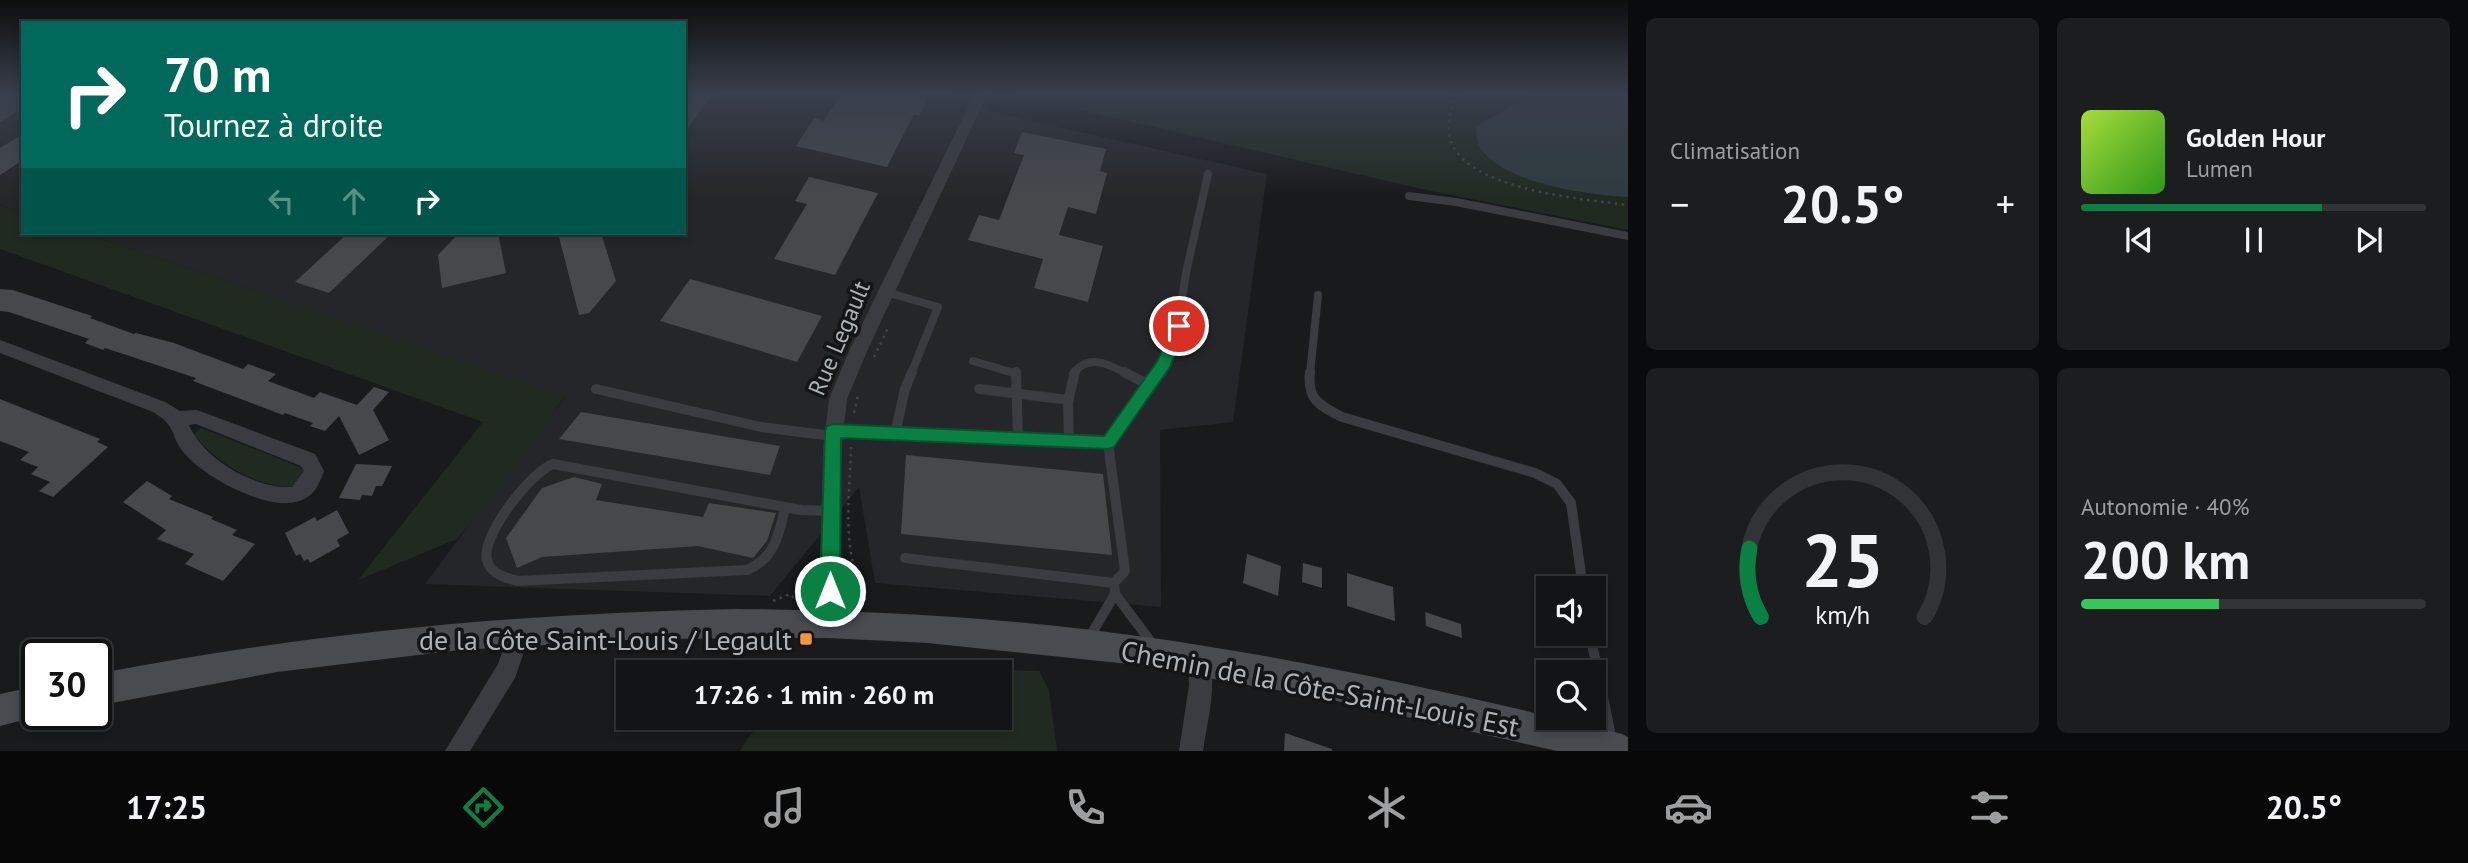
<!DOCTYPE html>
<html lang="fr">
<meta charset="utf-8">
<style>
:root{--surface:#131415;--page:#1c1d1e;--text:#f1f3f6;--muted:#9d9ea0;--line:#323334;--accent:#0b8043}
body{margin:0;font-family:"PT Sans",sans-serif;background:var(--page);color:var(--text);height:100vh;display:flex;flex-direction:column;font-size:26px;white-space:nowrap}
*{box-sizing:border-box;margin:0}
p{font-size:23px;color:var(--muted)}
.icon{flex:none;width:38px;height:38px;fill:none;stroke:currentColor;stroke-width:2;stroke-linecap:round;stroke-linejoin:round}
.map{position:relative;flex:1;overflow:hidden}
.side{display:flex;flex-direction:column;gap:18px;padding:18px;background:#0a0b0c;width:840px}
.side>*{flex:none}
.banner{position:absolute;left:21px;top:21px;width:665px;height:214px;border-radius:0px;box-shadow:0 4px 10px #0003,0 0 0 2px var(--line);background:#00695c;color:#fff;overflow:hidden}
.controls{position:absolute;left:1536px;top:576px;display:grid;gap:14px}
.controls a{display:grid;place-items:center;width:70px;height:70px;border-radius:0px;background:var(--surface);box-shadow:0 4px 10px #0003,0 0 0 2px var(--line);font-size:35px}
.speed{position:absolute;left:21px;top:639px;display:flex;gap:14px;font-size:35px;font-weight:700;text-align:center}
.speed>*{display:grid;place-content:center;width:91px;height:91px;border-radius:50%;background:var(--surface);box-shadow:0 4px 10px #0003,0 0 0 2px var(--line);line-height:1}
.speed .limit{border:4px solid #111;border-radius:10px;background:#fff;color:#111}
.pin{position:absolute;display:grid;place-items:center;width:60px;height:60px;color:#fff;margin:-30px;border:4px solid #fff;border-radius:50%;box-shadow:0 2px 7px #0007}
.me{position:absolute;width:77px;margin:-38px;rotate:0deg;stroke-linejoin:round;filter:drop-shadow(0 0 5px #0008)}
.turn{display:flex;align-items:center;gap:24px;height:147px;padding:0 28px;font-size:32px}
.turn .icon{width:91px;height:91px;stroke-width:2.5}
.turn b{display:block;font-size:49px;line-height:60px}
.lanes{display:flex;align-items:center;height:66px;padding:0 28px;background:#0003;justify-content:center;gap:35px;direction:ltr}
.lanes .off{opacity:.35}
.big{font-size:52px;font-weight:700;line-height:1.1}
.side .card{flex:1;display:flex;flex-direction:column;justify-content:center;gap:10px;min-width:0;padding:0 24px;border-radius:10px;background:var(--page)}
.side .dial{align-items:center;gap:0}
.dial svg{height:182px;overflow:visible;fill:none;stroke:var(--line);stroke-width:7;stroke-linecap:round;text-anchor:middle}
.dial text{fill:var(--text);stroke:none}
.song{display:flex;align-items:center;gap:21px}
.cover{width:84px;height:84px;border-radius:10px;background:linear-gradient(135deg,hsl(80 70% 55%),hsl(110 70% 35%))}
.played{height:7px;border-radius:4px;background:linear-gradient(90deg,var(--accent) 70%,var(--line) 70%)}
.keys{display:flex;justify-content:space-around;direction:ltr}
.heat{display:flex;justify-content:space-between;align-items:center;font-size:38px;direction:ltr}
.charge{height:10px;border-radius:5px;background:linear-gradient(90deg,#34c759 40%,var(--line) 0)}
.side .tiles{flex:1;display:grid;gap:18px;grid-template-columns:repeat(2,1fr)}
.trip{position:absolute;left:616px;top:660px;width:396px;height:70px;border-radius:0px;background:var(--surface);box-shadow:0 4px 10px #0003,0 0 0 2px var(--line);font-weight:700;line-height:70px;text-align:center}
.tab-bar{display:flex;height:112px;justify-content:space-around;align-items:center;background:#080808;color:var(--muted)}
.tab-bar .icon{width:49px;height:49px}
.tab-bar .selected{color:var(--accent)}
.tab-bar b{font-size:32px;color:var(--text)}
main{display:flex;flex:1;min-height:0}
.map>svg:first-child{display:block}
.built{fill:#252629}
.green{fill:#212a21}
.water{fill:#2f3b40}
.building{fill:#46484c}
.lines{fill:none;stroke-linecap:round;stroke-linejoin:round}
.path{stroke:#404448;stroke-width:2.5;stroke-dasharray:2.5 4.5;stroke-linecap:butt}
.lane-far1{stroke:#3a3c41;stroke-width:8}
.lane{stroke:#3a3c41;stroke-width:10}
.street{fill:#3a3c41;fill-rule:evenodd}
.secondary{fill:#484c51;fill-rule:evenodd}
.route{fill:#0b8043;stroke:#07532c;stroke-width:2}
.poi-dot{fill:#f2953b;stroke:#141517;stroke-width:2.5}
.labels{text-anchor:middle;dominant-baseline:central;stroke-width:7;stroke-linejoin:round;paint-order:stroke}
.street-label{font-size:24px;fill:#acb3bb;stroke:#141517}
.near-poi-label{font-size:28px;fill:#acb3bb;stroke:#141517;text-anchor:end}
.near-street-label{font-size:28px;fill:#acb3bb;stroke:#141517}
</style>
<main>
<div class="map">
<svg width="1628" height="751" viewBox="0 0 1628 751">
<rect width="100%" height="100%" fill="#191a1c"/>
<!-- built -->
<path class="built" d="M0,93H23V213L0,205Z
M684,93H957L956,96L996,113L1267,174L1233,422L1160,430L1161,607L875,583L859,487L770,596L425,584L565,397L83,233H684Z"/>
<!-- green -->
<path class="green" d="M1006,93H1628V230L1431,191Z
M0,205L23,213V233H83L565,396L499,491L457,539L358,580L483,422L0,249Z
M201,428L301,467L306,474L298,486C262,491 215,463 194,434Z
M879,665L1039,671L1049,690L1057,751H740L747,739L766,718H999V672H835Z"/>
<!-- water -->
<path class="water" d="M1535,93H1628V197C1589,195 1496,183 1478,143C1476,138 1477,131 1476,126Z"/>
<!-- building -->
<path class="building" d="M4,93H23V108L0,122V96Z
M684,93H714L684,133Z
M842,93H908L929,98L919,116L914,114L887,167L796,146L814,118L824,121Z
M1022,132L1106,149L1100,171L1107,173L1096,214L1068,207L1059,235L1103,246L1088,302L1034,288L1043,259L968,240L979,215L999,220L1024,155L1014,153Z
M23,134V160L0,175V148Z
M809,177L878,193L835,275L774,259L807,204L795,201Z
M348,233H392L329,293L295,282Z
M459,233H498L506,273L442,288L438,255Z
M558,233H601L616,281L589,313L579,315Z
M690,279L822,316L797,362L660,321Z
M0,289L13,290L92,316L90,318L134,334L136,333L174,343L243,369L248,364L276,374L268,381L314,398L320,392L357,405L374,387L389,392L373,410L389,440L359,455L339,416L325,431L310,426L313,423L285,413L283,415L193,381L196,378L105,348L103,350L85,343L89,339L9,312L0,311Z
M0,399L100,439L97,442L108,447L53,497L39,491L50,482L31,474L38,467L20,460L29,452L0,441Z
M581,412L780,446L770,475L559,439Z
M906,455L1103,474L1112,555L901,534Z
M356,464L392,466L382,486H376L372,496L362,495L360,500L339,498Z
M574,477L602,484L596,500L703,517L709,503L776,513L767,541L753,558L698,546L542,557L517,568L506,538L542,488Z
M147,481L172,496L169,499L213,517L211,519L237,530L232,535L255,544L223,581L185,564L194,554L157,539L166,530L123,502Z
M337,510L349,533L337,540L340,546L310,563L308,559L304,561L300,554L296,556L285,533L315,517L317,521Z
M1247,554L1281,566L1278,596L1243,583Z
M1303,563L1322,568V588L1302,582Z
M1347,573L1393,587L1395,621L1347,606Z
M1425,612L1461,624L1462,638L1426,626Z
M1285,733L1332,749V751H1284Z"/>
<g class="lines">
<!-- path -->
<path class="path" d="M1456,93C1450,110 1444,135 1456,151C1485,191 1581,199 1628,205
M874,357L888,328
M854,413L858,395
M851,447C850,496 840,552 866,596L864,604
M847,597L865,598
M773,601L790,594L793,597H813"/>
<!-- lane-far1 -->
<path class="lane-far1" d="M1409,196L1456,202L1628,236
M886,292L938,307L911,374
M973,361L1017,374
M1073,374C1088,353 1109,364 1127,374
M1157,374L1176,337L1186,273L1208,174
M1310,374L1318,295"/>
<!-- lane -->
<path class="lane" d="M1016,372L1018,439
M1124,372L1149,385
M1310,372C1307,400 1319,405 1342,417L1535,473L1557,484L1571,503L1583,588
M596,389L761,427L833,436
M979,389L1069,400
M833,431L895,434L905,389L912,372
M895,434L1108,443L1125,571L1114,583
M1069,441L1068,401L1075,372
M1108,443L1159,372
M785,508C779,535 774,559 747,570L517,581C505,577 490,574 487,560C481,535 531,472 553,464L801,510L831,511
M905,558L1114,583L1115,594
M1590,634L1612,741
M1089,638L1115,594L1154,646"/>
<!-- street -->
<path class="street" d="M975,93H988L868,349L847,399L841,452V624L838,631L830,634L822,631L819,624L823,452L829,399L850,349Z
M0,340L165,402L180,411L197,410L315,454L324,471C320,481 316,493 306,498C276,517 205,478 185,454C168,434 179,428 153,412L0,353ZM196,424L301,466L304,471L292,487C255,489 203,459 189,425Z
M520,622L528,625L531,632L515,678L470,751H445L498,664L512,625Z
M1199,650L1207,653C1219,682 1207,722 1203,751H1179L1189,685L1188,661L1191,653Z"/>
<!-- secondary -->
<path class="secondary" d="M736,609C833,610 930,614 1026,623C1228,642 1427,686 1622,734L1628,737V751H1557L1328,699L1129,664L928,643L828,638L644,639L460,650L277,672L96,706V674C310,633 519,613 736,609Z
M37,686V714H47L0,726V694Z"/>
</g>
<!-- sky -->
<linearGradient id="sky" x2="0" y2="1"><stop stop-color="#0e0e0f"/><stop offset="0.47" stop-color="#383e4b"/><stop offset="1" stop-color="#383e4b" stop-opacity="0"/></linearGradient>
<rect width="1628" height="198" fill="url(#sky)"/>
<!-- route -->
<path class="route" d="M1179,320L1187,326L1170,367L1114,447L1108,449L841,438L840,591L837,597L830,600L823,597L820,591L825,431L827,426L833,424L1104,436L1158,360L1171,326Z"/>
<!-- markers -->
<rect class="poi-dot" x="799" y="632" width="14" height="14" rx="3.5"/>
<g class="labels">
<!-- street labels -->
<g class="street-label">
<text transform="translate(839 338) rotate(-67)">Rue Legault</text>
</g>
<!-- near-poi labels -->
<g class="near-poi-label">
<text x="792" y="639">de la Côte Saint-Louis / Legault</text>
</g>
<!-- near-street labels -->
<g class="near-street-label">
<text transform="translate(1320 688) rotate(11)">Chemin de la Côte-Saint-Louis Est</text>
</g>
</g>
</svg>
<div class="controls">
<a><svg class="icon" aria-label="sound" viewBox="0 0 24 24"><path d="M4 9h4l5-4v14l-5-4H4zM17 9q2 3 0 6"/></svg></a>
<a><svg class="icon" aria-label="search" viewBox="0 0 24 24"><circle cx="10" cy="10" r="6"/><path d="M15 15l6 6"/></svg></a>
</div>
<div class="speed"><div class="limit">30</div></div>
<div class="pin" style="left:1179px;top:326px;background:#d93025"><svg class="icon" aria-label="arrive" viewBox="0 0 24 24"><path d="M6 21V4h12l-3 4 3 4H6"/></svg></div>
<svg class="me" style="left:830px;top:591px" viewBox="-20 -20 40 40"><circle r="17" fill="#0b8043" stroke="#fff" stroke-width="3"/><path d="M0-11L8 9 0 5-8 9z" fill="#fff"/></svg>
<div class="trip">17:26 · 1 min · 260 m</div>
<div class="banner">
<div class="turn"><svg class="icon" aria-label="right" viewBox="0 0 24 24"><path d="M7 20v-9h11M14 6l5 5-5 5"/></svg><div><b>70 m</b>Tournez à droite</div></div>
<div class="lanes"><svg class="icon off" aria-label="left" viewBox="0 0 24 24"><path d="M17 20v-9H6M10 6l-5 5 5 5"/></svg><svg class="icon off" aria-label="ahead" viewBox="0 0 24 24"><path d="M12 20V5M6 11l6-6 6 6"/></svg><svg class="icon" aria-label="right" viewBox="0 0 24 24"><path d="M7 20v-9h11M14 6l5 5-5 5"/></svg></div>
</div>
</div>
<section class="side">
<div class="tiles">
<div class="card"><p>Climatisation</p>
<div class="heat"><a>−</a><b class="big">20.5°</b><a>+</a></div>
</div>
<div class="card">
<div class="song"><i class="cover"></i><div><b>Golden Hour</b><p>Lumen</p></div></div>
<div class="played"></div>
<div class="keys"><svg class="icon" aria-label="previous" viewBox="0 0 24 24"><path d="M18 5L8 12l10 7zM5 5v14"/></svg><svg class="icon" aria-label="pause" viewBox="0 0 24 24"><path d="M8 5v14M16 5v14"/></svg><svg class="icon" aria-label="next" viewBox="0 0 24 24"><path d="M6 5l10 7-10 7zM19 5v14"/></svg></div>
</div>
<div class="card dial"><svg viewBox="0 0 100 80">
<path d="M14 69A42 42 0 1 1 86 69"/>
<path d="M14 69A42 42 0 0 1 9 39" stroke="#0b8043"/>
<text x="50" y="56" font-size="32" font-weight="700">25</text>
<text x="50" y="72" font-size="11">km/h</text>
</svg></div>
<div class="card"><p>Autonomie · 40%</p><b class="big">200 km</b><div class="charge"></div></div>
</div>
</section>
</main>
<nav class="tab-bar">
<b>17:25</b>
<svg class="icon selected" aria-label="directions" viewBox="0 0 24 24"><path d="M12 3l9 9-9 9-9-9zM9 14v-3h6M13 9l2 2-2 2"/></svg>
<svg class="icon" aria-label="music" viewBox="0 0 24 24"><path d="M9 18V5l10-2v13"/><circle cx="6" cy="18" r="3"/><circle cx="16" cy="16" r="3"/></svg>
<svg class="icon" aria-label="phone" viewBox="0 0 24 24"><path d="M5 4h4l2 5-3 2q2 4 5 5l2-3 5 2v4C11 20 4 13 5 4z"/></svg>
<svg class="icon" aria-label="climate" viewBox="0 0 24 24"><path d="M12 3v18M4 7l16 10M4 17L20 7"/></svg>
<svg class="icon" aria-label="car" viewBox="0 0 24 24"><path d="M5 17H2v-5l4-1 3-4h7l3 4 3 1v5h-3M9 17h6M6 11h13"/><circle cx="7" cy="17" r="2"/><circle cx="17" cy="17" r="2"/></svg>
<svg class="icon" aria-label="filters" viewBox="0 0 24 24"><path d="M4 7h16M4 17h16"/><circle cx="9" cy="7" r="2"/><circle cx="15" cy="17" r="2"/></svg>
<b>20.5°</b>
</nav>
